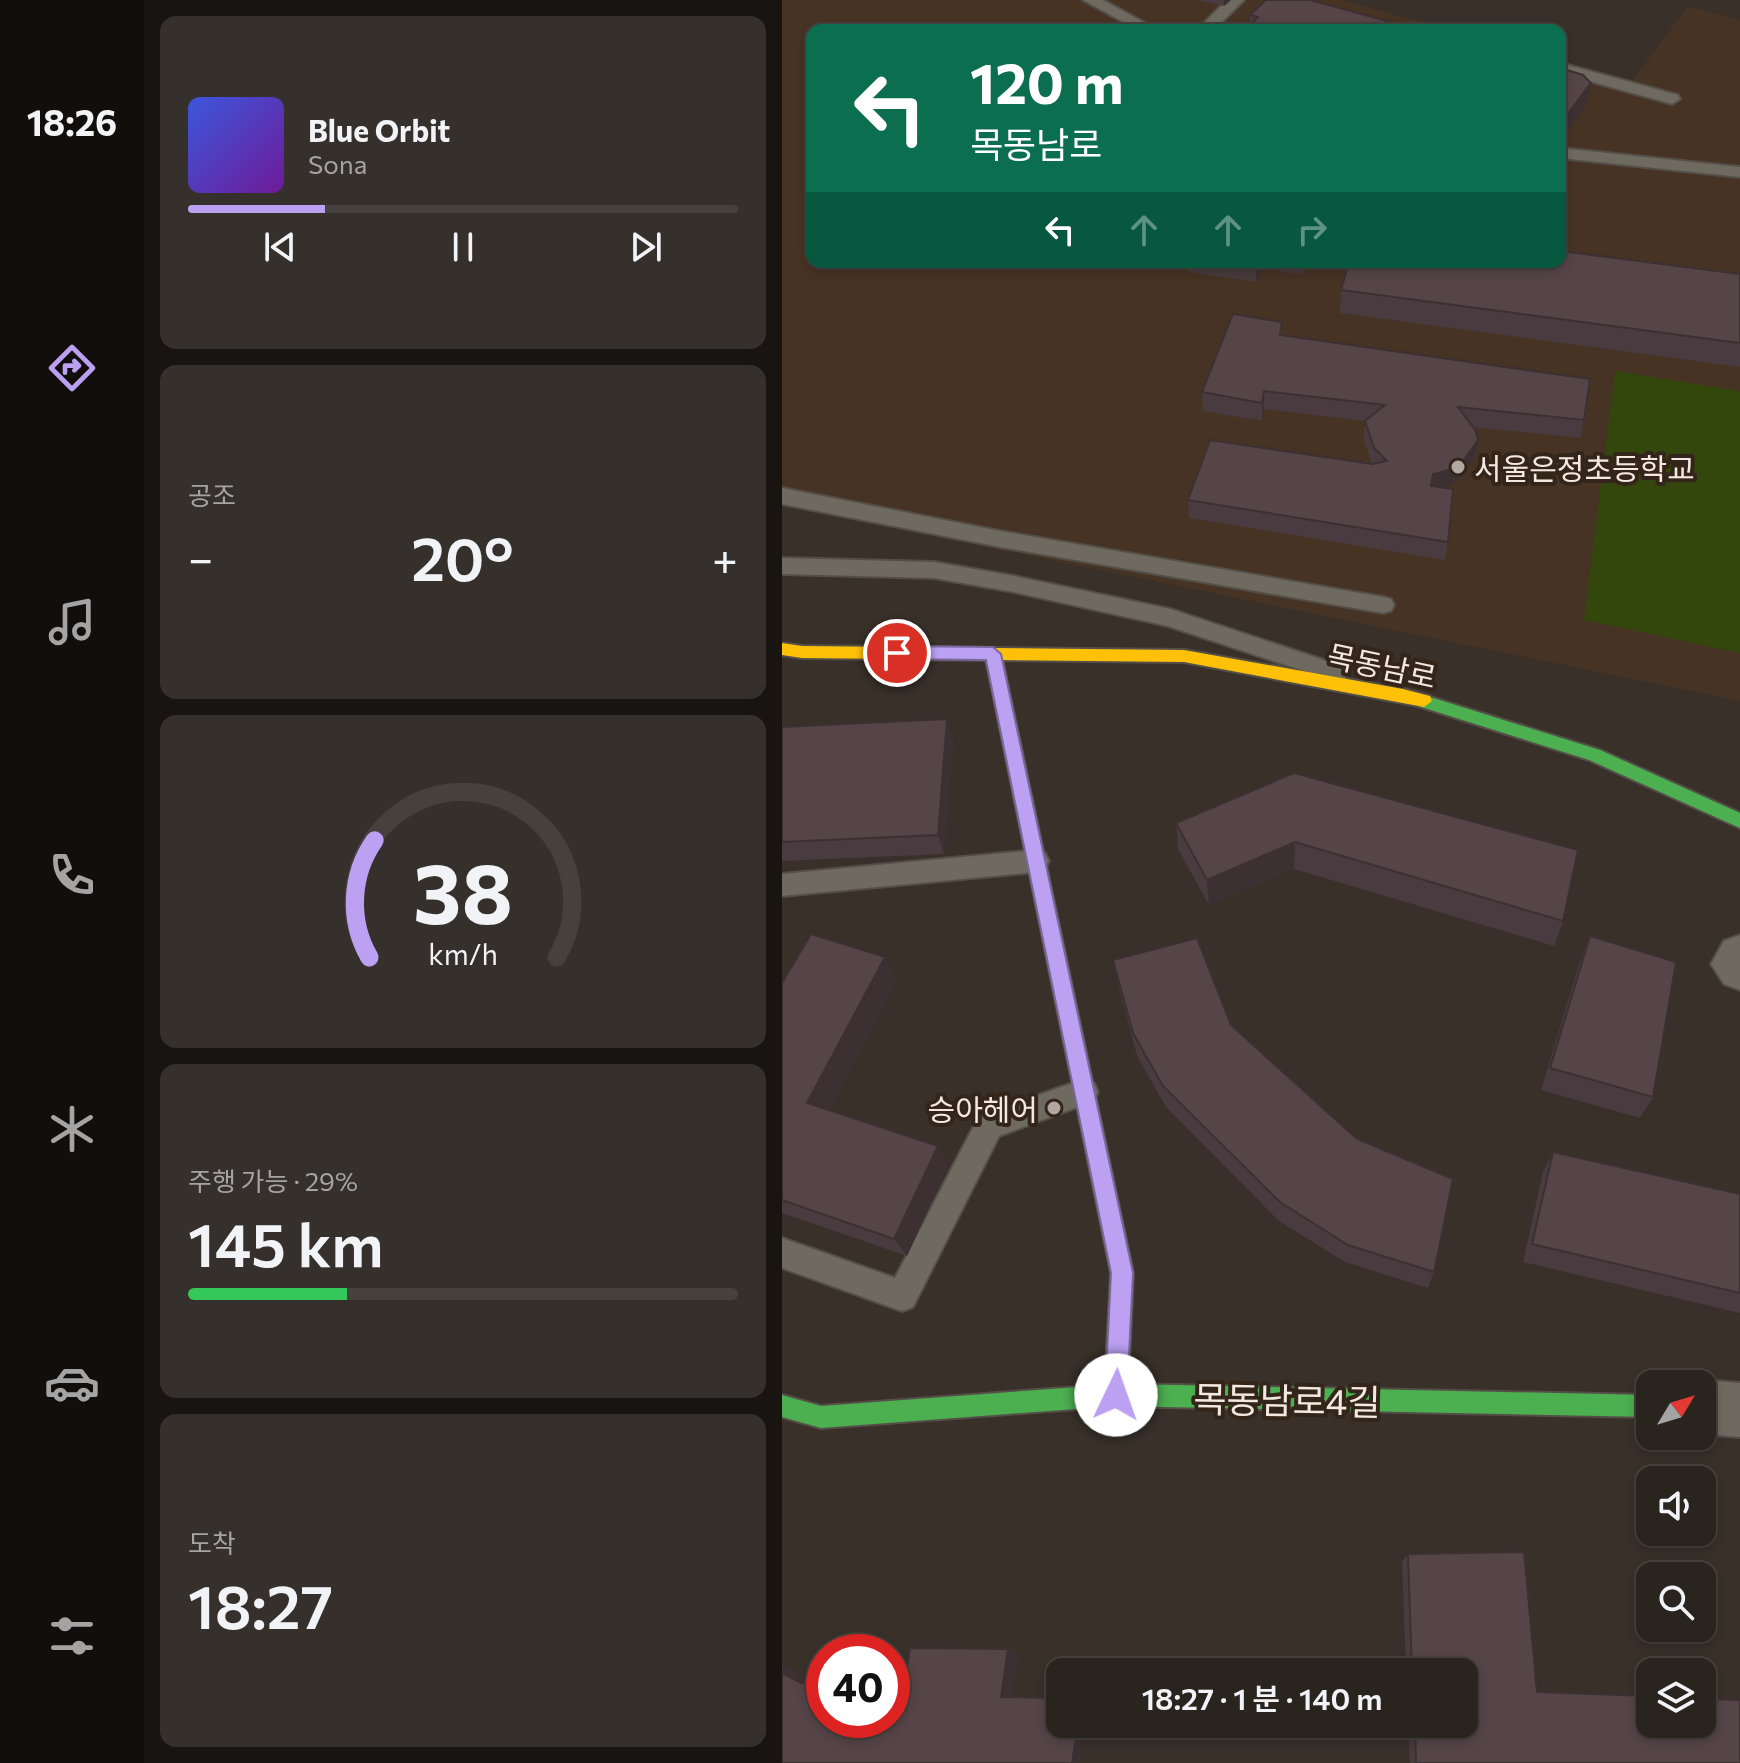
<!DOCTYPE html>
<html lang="ko">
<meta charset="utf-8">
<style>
:root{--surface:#2a241f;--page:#36302c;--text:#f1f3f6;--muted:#a5a4a4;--line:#46413d;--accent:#bca0f2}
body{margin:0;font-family:Commissioner,"Noto Sans KR",sans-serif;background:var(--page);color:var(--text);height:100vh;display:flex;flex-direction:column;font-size:30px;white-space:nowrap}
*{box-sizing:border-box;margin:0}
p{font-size:26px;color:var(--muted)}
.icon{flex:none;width:44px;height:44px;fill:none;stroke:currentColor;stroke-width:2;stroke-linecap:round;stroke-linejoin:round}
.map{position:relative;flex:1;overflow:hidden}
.sheet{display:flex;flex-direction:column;gap:16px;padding:16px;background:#171411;width:638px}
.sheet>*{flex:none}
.guide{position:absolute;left:24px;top:24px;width:760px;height:244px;border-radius:16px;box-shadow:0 4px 12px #0003,0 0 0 2px var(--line);background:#0b6e4f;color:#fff;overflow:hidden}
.needle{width:52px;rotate:52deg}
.controls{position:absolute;left:854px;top:1370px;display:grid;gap:16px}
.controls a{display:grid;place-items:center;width:80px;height:80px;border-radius:16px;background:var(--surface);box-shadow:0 4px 12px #0003,0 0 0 2px var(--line);font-size:40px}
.speed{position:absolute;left:24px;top:1634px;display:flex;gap:16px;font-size:40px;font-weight:700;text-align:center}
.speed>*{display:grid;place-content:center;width:104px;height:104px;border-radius:50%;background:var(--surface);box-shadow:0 4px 12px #0003,0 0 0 2px var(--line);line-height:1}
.speed .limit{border:12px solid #d22;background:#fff;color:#111}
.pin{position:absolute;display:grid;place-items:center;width:68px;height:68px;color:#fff;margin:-34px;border:4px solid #fff;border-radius:50%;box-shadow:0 2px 8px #0007}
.me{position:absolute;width:88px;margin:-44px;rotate:3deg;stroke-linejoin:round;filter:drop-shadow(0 0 6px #0008)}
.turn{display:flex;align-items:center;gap:28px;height:168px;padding:0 32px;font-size:36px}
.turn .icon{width:104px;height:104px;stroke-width:2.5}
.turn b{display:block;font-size:56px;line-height:68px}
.lanes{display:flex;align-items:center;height:76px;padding:0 32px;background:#0003;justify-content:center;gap:40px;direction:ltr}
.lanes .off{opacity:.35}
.big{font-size:60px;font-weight:600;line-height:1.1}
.sheet .tile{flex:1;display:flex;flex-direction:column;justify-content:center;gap:12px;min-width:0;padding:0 28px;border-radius:16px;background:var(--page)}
.sheet .dial{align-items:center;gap:0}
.dial svg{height:208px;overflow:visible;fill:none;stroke:var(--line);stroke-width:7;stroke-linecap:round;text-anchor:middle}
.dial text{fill:var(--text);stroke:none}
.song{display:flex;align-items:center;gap:24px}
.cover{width:96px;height:96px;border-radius:12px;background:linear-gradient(135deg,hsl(230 70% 55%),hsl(280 70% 35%))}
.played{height:8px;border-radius:4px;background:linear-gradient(90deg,var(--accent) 25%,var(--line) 25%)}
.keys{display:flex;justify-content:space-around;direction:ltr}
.heat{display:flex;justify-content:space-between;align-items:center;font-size:44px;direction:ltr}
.charge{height:12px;border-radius:6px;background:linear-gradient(90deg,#34c759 29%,var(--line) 0)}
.trip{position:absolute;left:264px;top:1658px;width:432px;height:80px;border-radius:16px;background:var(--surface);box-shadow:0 4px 12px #0003,0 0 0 2px var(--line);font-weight:600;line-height:80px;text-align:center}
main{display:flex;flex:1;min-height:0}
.dock{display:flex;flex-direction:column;width:144px;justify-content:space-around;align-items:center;background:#110e0c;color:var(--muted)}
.dock .icon{width:56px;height:56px}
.dock .current{color:var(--accent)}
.dock b{font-size:36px;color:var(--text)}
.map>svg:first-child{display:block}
.built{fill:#463324}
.green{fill:#33470c}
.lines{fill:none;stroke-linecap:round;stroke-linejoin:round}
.lane-casing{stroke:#544e48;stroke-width:4}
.street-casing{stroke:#544e48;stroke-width:4}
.fast-casing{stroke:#544e48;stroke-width:4}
.slow-casing{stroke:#544e48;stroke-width:4}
.lane{fill:#6e6a5f;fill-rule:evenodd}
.street{fill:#6e6a5f;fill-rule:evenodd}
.fast{fill:#4caf50;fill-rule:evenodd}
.slow{fill:#ffc107;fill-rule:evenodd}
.wall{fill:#493b3f}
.shaded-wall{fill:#3c3033}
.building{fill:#554549;stroke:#3c3033;stroke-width:2}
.route{fill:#bca0f2;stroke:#7a689d;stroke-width:2}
.poi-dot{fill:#b2a8a1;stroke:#332519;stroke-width:3}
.labels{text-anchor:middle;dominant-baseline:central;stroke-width:8;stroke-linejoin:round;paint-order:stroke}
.poi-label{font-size:30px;fill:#f3e9e1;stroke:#332519;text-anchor:start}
.street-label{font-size:30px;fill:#f3e9e1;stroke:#332519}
.near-street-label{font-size:36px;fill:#f3e9e1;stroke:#332519}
</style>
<main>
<nav class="dock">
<b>18:26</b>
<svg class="icon current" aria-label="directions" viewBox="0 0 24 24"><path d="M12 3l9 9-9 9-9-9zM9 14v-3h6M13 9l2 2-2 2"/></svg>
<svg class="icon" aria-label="music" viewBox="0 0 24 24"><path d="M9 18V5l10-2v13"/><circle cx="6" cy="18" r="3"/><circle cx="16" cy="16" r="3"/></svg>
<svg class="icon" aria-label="phone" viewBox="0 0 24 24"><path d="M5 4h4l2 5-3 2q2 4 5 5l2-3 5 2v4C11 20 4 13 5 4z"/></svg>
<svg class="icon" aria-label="climate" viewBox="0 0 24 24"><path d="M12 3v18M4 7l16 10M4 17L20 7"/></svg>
<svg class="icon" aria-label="car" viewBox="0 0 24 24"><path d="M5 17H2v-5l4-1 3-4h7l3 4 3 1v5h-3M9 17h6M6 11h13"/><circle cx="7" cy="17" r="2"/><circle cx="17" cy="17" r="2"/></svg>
<svg class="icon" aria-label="filters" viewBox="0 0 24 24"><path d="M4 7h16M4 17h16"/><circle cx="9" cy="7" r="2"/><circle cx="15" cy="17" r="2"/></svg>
</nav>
<section class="sheet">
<div class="tile">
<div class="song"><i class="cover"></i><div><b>Blue Orbit</b><p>Sona</p></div></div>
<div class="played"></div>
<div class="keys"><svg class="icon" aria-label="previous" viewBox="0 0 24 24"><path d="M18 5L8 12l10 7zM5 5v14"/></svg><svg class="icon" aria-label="pause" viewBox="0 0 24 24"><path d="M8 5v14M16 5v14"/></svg><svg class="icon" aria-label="next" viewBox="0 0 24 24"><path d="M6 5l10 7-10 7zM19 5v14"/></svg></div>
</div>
<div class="tile"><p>공조</p>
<div class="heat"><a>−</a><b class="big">20°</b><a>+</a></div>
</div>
<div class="tile dial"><svg viewBox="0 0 100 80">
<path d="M14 69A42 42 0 1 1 86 69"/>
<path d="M14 69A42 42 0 0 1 16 24" stroke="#bca0f2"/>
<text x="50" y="56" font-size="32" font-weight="700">38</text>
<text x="50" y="72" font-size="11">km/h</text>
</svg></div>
<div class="tile"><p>주행 가능 · 29%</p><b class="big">145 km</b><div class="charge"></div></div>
<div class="tile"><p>도착</p><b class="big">18:27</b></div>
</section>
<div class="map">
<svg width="958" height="1763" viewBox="0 0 958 1763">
<rect width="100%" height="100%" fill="#383029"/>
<!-- built -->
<path class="built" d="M0,0H560L668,30H30V262H778V61L850,81L906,6L958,20V701L0,505Z"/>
<!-- green -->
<path class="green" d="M833,371L958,391V653L802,620Z"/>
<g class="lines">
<defs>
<path id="lane" d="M301,0H321L376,30H356Z
M445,0H462L432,30H415Z
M778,63L896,95L898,99L890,104L778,73Z
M778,148L958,167V177L778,158Z
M0,488L218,531L601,597L609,599L612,605L609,611L601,613L218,547L0,504Z
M0,558L152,562L232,576L388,609L563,667L567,673L563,679L555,682L386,626L232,592L152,578L0,574Z
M254,850L263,853L267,861L263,869L254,872L0,896V874Z
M302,1079L312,1083L316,1092L312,1101L217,1136L131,1307L120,1311L0,1268V1238L113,1278L197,1116Z"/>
<path id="street" d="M958,935V990L942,984L929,964L942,941Z
M920,1380L958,1383V1437L920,1434V1384H910Z"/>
<path id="fast" d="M211,648L219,654L351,1273L346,1384L868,1395V1417L334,1406L39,1428L0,1417V1395L39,1406L323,1385L329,1273L203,654Z
M642,695L818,750L958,813V828L807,760L636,706L634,701L636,696Z"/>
<path id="slow" d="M0,643L20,646L402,650L621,689L648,696L650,701L642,707L402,662L20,658L0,655Z"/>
</defs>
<!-- lane casing -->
<use href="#lane" class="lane-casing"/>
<!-- street casing -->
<use href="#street" class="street-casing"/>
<!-- fast casing -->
<use href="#fast" class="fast-casing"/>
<!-- slow casing -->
<use href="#slow" class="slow-casing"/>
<!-- lane -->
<use href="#lane" class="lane"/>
<!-- street -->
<use href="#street" class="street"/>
<!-- fast -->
<use href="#fast" class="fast"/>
<!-- slow -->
<use href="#slow" class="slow"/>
</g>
<!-- wall -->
<path class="wall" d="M415,0H449L442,6Z
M528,0L468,25V15Z
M408,262H485L474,282L408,272Z
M499,262H526L522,274L499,272Z
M958,274V367L558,313L559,290Z
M500,322V335L802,420L798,438L691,427L696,440L693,458L679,478L664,488L666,542L663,560L407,518L406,500L590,464L582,439L583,421L482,409L480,421L421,411L420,392Z
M0,727L171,740L162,854L0,861Z
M512,773L781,921L772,946L512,869L427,905L396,849L394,823Z
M808,936L871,1097L858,1118L759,1090L798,961Z
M331,960L449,1025L652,1272L646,1288L563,1262L497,1221L384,1107L355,1056L336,984Z
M115,981L47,1110L166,1166L125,1256L0,1213V983Z
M771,1152L958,1194V1313L741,1262L761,1172Z
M626,1554L755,1692L958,1763H628L626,1724H682V1672H624L620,1561Z"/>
<!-- shaded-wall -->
<path class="shaded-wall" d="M442,0H449L442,6Z
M809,83L804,105L778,142V124Z
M478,262H485L474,282V269Z
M522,262H526L522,274Z
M482,391V409L480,421V403Z
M696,440L693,458L679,478L664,488L649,492L651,474Z
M165,719L171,740L162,854L156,835Z
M513,842L512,869L427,905L425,880Z
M103,957L115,981L40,1124L25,1103Z
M156,1146L166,1166L125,1256L112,1239Z
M226,1649L237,1653L230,1699L219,1697Z
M0,1664L37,1686L19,1683L0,1673Z
M296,1724H303L298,1763H290Z"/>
<!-- building -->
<path class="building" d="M484,0H528L638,30H463L476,17L468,15Z
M778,68L801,75L809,83L778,124Z
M778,251L958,274V343L559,290L567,262H778Z
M426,262H478L474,269Z
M451,314L500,322L498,335L808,379L802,420L676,407L693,430L696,440L682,460L667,470L651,474L649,486L671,489L666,542L406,500L428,440L590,464L605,461L592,448L583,421L603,405L482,391L480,403L420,392Z
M165,719L156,835L0,842V727Z
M512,773L796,850L781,921L513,842L425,880L394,823Z
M29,934L103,957L25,1103L156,1146L112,1239L0,1200V983Z
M808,936L894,962L871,1097L768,1068Z
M415,938L449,1025L575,1139L671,1179L652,1272L566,1245L498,1202L381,1086L351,1033L331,960Z
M771,1152L958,1194V1293L750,1244Z
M742,1552L755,1692L868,1696V1724H920V1699L958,1700V1763H634L633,1724H682V1672H630L626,1554Z
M128,1648L226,1649L219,1697L278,1698V1724H296L290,1763H0V1673L19,1683H42V1720H110V1681H123Z"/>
<!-- route -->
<path class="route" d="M115,646L211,647L219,654L351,1273L345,1395L342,1403L334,1407L326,1403L323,1395L329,1273L204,660L115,659L107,653Z"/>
<!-- markers -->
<g class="poi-dot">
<circle cx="676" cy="467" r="8"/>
<circle cx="272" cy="1108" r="8"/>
</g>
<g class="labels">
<!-- poi labels -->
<g class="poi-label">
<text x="692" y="467">서울은정초등학교</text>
<text x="256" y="1108" text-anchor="end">승아헤어</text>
</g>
<!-- street labels -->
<g class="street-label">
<text transform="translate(600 665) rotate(12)">목동남로</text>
</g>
<!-- near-street labels -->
<g class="near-street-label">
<text transform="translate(505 1399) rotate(1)">목동남로4길</text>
</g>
</g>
</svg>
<div class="controls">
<a><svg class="needle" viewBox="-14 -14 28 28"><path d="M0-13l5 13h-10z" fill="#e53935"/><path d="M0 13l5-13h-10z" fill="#a5a4a4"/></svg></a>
<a><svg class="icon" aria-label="sound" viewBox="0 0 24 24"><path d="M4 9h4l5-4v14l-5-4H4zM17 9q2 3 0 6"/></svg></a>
<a><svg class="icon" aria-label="search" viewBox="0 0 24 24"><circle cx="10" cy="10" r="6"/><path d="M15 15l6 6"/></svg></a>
<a><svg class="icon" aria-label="layers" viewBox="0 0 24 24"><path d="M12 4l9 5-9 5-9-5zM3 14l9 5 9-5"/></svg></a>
</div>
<div class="speed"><div class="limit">40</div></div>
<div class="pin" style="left:115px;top:653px;background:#d93025"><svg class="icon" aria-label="arrive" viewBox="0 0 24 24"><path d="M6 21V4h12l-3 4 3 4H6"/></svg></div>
<svg class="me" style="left:334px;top:1395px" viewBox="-20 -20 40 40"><circle r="19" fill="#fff"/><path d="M0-13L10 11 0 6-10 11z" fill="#bca0f2"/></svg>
<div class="trip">18:27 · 1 분 · 140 m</div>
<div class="guide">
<div class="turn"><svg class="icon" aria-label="left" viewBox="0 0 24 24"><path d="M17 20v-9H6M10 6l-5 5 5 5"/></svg><div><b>120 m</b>목동남로</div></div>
<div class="lanes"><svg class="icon" aria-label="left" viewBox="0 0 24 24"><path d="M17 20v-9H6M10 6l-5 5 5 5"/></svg><svg class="icon off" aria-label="ahead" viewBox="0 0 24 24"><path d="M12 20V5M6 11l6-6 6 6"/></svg><svg class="icon off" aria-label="ahead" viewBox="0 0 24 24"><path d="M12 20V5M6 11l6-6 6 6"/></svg><svg class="icon off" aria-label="right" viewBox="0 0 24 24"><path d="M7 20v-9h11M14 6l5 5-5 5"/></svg></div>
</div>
</div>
</main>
